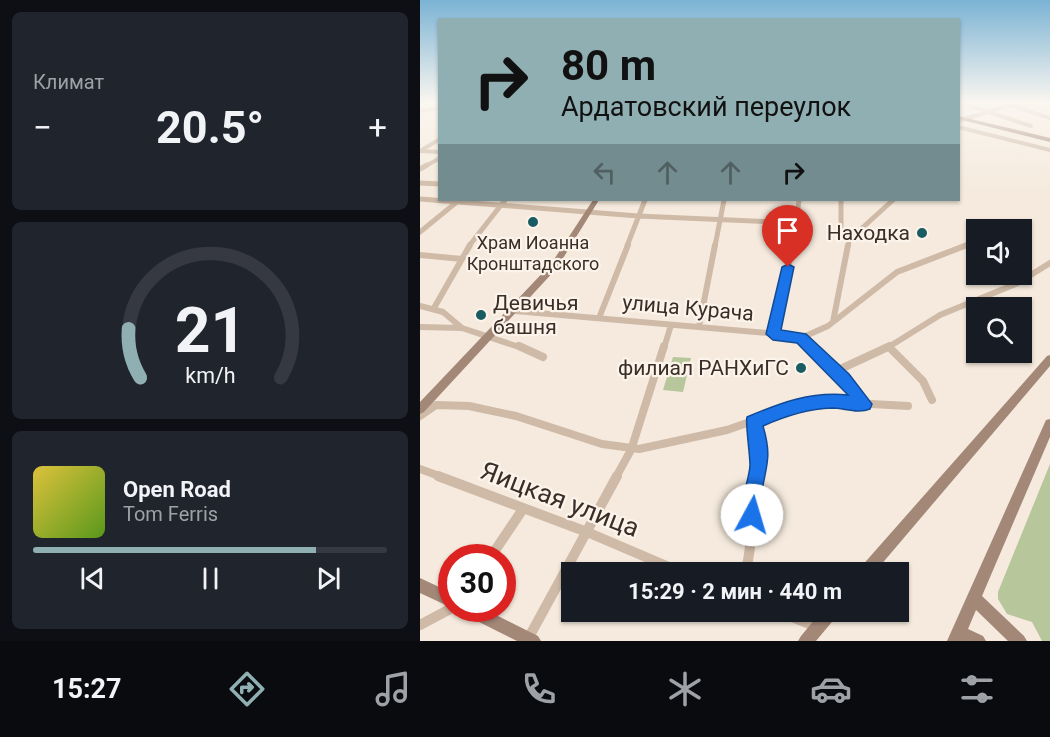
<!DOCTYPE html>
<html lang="ru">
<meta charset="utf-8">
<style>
:root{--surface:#171b24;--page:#20242c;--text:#f1f3f6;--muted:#9ea1a6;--line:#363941;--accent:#90afb3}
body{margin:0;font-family:Roboto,sans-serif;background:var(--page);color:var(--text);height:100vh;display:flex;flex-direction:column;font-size:22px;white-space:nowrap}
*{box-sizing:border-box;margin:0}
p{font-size:20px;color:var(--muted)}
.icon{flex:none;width:33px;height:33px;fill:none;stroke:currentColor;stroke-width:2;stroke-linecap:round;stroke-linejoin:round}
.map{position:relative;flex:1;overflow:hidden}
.details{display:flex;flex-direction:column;gap:12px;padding:12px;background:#0d0f14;width:420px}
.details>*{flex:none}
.top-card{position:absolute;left:18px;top:18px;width:522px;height:183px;border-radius:0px;box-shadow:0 2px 4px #0004;background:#90afb3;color:#111;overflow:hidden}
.fabs{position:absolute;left:546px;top:219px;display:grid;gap:12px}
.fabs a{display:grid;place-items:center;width:66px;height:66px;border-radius:0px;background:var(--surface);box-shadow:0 2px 4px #0004;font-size:30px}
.speed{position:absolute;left:18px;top:544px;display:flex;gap:12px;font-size:30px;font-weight:700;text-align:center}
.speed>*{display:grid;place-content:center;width:78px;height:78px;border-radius:50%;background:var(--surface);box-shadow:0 2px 4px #0004;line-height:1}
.speed .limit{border:9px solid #d22;background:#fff;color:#111}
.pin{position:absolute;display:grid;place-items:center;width:51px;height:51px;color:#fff;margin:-62px -26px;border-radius:50% 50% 50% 0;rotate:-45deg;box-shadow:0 0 6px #0007}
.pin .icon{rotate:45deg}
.me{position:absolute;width:66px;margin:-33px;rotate:6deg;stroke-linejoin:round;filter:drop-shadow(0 0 4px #0008)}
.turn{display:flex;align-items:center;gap:21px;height:126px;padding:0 24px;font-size:27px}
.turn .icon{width:78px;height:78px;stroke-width:2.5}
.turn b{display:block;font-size:42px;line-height:51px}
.lanes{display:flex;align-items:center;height:57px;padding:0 24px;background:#0003;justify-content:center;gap:30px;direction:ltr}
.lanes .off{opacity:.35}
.big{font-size:45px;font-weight:700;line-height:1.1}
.details .card{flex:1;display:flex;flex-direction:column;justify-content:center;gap:9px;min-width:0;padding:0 21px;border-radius:9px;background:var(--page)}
.details .dial{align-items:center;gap:0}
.dial svg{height:156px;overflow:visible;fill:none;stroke:var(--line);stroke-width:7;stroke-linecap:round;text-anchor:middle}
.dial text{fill:var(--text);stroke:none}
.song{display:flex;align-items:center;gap:18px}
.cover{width:72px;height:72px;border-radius:9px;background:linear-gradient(135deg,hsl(50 70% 55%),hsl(90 70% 35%))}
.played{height:6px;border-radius:3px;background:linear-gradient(90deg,var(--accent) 80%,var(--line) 80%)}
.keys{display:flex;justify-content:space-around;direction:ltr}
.heat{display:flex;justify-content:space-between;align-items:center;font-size:33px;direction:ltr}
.trip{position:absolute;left:141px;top:562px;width:348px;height:60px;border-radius:0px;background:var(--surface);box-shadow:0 2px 4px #0004;font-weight:700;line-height:60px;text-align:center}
.tabs{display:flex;height:96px;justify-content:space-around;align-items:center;background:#090b0e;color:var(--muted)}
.tabs .icon{width:42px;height:42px}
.tabs .active{color:var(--accent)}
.tabs b{font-size:27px;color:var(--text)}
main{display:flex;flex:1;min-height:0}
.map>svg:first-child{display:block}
.green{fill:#b7c69b}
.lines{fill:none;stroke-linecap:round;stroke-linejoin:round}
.street-far4{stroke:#cfbaa7;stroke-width:4}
.street-far3{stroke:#cfbaa7;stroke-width:5}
.street-far2{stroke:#cfbaa7;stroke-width:6}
.street-far1{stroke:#cfbaa7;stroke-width:8}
.street{stroke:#cfbaa7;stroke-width:10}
.secondary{fill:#a38878;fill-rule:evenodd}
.route{fill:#1a73e8;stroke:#114b97;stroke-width:1.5}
.poi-dot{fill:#195c61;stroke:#fcf4ea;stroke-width:2}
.labels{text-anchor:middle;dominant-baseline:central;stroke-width:4.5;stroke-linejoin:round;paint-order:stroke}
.far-poi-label{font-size:18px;fill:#3b2e28;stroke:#fcf4ea}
.poi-label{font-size:21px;fill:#3b2e28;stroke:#fcf4ea;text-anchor:end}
.street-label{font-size:21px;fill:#3b2e28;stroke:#fcf4ea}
.near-street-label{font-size:26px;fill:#3b2e28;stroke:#fcf4ea}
</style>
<main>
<section class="details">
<div class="card"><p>Климат</p>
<div class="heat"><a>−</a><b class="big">20.5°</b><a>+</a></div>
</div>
<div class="card dial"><svg viewBox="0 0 100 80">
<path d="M14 69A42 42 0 1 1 86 69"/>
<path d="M14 69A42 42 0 0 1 8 44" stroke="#90afb3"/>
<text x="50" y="56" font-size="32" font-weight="700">21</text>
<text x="50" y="72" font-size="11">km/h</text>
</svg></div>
<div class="card">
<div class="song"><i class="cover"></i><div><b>Open Road</b><p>Tom Ferris</p></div></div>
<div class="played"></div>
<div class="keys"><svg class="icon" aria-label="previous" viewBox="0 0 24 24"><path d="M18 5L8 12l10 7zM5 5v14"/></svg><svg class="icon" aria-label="pause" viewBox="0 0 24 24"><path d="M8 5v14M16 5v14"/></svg><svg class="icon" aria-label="next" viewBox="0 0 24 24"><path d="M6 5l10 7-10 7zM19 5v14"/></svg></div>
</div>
</section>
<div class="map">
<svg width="630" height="641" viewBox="0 0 630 641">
<rect width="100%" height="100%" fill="#f5eadd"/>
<!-- green -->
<path class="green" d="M253,357L271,358L263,392L243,390Z
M630,464V641H622L612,622L587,614L578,599V592Z"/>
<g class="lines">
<!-- street-far4 -->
<path class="street-far4" d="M541,103L611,126
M587,104L630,118
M0,111L20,108
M538,121L590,105
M538,127L630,150
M0,151L20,139
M0,151L20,152
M4,167L20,158"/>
<!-- street-far3 -->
<path class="street-far3" d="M0,169L7,165
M0,183L20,184
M0,199L218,216L378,223
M421,200V232L429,240L428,246
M0,232L38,201
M429,240L473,200
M49,246L85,200
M207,246L225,200
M295,246L304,200
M373,246L379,200
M544,246L547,245"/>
<!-- street-far2 -->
<path class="street-far2" d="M0,255L42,259
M0,306L23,312L42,328
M14,308L50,245
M95,311L371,335L393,348
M179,318L208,245
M413,322L428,245
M0,327L42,328L102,348
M279,327L295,245
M353,334L373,245
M381,338L408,326L477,272L547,245
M244,348L251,325
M467,348L520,315L598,283L630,263"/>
<!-- street-far1 -->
<path class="street-far1" d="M99,346L123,357
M391,346L410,365L444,404
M469,347L503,381L512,400
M416,371L470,346
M0,416L16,405L49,406L96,416L182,444L219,449L307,430L381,404L414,402L488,406
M333,422L339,445L337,477
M0,469L22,477
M196,477L211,450L244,346"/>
<!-- street -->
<path class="street" d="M18,476L167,532L263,573
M70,558L103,509
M325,573C335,539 329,509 338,476
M360,612L397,627
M0,625L32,608
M108,639L197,476"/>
<!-- secondary -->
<path class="secondary" d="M538,116L630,138V142L538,119Z
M173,200H179L137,268L4,412L0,414V402L131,264Z
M630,355V366L454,573H438L440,568L627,356Z
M630,419V437L562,596L604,636L607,641H588L556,610L548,629L563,636L566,641H527L626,420Z
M0,578L32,593V608L0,593Z
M41,609H64L118,636L121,641H97L43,614Z
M401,612H418L416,617L396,641H378L381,636Z"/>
</g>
<!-- sky -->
<linearGradient id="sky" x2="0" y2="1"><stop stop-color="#7bb3d4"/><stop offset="0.53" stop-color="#faf6f0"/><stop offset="1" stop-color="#faf6f0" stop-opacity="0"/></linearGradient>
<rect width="630" height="193" fill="url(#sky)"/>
<!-- route -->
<path class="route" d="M368,264L374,267L361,330L386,334L429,374L452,404L450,409C438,414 424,408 412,408C386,409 365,416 343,426C353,460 345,466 341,498C341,506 342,513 339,522L332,524L325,522C317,502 329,484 330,465C330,453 325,422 327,417C360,403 391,391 428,395L377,343L353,340L346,334L362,267Z"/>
<!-- markers -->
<g class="poi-dot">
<circle cx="113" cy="222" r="6"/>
<circle cx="502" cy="233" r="6"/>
<circle cx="61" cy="315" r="6"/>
<circle cx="381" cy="368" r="6"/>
</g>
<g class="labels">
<!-- far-poi labels -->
<g class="far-poi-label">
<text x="113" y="242">Храм Иоанна<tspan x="113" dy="21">Кронштадского</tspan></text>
</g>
<!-- poi labels -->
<g class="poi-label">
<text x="490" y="233">Находка</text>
<text x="73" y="303" text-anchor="start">Девичья<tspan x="73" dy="24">башня</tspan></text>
<text x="369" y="368">филиал РАНХиГС</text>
</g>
<!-- street labels -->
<g class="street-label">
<text transform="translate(268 308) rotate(5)">улица Курача</text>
</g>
<!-- near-street labels -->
<g class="near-street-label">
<text transform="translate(140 499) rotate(21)">Яицкая улица</text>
</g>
</g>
</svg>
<div class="fabs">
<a><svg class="icon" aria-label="sound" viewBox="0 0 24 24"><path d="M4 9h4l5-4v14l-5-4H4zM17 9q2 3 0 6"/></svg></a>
<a><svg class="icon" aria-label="search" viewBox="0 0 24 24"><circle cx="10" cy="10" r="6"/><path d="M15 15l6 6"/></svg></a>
</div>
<div class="speed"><div class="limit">30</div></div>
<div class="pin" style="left:368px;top:267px;background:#d93025"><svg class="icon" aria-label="arrive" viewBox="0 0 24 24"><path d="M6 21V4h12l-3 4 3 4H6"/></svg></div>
<svg class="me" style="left:332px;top:515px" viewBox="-20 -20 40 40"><circle r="19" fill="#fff"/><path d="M0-13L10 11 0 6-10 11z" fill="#1a73e8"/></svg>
<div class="trip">15:29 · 2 мин · 440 m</div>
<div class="top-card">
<div class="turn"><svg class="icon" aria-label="right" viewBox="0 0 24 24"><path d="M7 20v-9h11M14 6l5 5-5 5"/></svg><div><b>80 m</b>Ардатовский переулок</div></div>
<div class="lanes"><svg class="icon off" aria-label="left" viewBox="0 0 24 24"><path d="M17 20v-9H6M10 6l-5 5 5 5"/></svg><svg class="icon off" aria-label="ahead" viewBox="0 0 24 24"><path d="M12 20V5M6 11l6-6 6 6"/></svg><svg class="icon off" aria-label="ahead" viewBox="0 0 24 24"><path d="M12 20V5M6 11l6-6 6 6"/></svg><svg class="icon" aria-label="right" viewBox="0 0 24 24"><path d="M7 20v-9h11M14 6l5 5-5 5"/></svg></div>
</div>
</div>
</main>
<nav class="tabs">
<b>15:27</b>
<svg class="icon active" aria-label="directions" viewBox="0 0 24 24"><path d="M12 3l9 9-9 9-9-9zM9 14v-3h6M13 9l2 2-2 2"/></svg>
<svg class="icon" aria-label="music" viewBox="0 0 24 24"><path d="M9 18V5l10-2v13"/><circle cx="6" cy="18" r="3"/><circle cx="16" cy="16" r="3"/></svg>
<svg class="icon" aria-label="phone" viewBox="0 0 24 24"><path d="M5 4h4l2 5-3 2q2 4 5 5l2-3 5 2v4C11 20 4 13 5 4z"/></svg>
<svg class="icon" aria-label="climate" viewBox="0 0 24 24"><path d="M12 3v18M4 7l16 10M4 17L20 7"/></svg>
<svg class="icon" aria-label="car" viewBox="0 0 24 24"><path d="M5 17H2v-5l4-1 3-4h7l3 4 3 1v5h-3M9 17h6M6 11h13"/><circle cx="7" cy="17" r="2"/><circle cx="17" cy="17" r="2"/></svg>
<svg class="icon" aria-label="filters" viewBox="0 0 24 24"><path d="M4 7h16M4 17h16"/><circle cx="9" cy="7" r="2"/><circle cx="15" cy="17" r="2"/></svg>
</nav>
